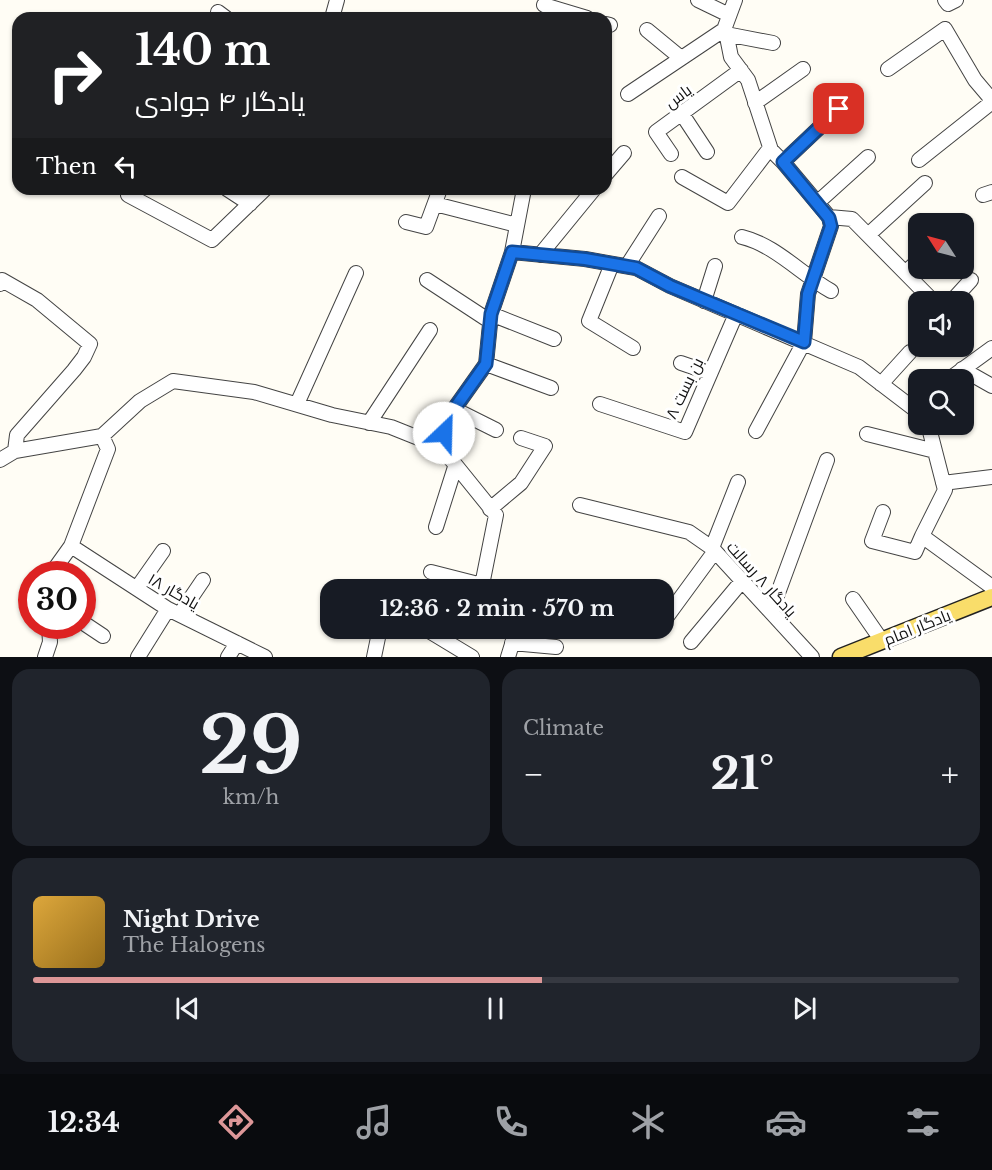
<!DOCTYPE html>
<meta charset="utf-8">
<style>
:root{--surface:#171b24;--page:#20242c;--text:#f1f3f6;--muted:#9ea1a6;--line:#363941;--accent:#dd9798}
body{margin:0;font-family:"Libre Baskerville",Cairo,serif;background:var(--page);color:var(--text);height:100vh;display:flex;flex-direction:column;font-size:22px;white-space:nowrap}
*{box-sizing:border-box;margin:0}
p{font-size:20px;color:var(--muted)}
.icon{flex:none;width:33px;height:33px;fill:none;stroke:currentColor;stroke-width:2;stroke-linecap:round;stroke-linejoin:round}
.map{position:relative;height:657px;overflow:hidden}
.details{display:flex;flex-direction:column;gap:12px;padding:12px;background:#0d0f14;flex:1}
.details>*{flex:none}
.guide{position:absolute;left:12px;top:12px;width:600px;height:183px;border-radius:18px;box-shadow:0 2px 4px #0004;background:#202124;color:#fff;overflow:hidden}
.needle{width:39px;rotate:306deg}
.tools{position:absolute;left:908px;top:213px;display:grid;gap:12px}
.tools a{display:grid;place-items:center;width:66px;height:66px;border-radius:12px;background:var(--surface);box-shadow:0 2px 4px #0004;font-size:30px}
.speed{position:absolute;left:18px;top:561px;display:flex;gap:12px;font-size:30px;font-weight:700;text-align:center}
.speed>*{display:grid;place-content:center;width:78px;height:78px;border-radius:50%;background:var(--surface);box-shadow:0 2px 4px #0004;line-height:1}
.speed .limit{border:9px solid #d22;background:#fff;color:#111}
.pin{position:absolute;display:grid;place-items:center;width:51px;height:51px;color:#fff;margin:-26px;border-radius:12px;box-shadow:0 3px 9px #0006}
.me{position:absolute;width:66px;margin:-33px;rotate:24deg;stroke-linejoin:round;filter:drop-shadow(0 0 4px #0008)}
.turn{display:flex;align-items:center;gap:21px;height:126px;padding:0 24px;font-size:27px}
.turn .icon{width:78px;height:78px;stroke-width:2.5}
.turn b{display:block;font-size:42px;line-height:51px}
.then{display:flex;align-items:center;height:57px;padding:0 24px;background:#0003;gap:12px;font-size:22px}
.big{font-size:45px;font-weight:700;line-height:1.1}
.details .tile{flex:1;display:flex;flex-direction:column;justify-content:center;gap:9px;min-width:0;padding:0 21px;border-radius:18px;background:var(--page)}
.details .dial{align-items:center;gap:0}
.dial b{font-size:78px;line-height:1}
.song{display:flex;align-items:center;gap:18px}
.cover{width:72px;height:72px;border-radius:9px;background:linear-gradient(135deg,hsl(40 70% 55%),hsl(40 70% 35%))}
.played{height:6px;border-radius:3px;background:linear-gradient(90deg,var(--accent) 55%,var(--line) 55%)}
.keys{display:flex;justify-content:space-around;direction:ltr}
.heat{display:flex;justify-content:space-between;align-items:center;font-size:33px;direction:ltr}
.details .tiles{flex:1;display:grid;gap:12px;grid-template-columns:1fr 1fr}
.tile:last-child{grid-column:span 2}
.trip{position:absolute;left:320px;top:579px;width:354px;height:60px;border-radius:18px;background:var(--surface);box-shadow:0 2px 4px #0004;font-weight:700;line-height:60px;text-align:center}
.tabs{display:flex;height:96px;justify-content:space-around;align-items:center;background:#090b0e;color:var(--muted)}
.tabs .icon{width:42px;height:42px}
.tabs .active{color:var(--accent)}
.tabs b{font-size:27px;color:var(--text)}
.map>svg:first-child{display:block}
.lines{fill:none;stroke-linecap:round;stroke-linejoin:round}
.minor-casing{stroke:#444;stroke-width:16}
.major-casing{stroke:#222;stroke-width:19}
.minor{stroke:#fff;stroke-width:14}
.major{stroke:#f9dd6a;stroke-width:16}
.route-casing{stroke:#114b97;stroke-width:15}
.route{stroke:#1a73e8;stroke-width:10}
.labels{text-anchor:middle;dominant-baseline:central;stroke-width:6;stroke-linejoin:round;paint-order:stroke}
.street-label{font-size:16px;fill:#111;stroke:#fff}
</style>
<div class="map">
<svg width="992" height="657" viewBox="0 0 992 657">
<rect width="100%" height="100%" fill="#fffdf5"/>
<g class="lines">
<defs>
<path id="minor" d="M698,0L729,15
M735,0L725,27L731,57L748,80L771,150L783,162L839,109
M945,0L948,4L956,0
M544,5L587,18
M218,12L226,18
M332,18L337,0
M606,24L610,25
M647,30L681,58
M726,34L773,43
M888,69L945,29L975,80L992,100
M628,94L725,29
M755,103L803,69
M682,114L707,152
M671,154L656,132L741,70
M919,160L992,102
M606,174L624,153
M682,177L728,203L770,148
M227,189L250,204
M524,189L512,252L585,259L636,268L670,286L859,367L918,412
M128,195L212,240
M983,195L992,192
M817,203L868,157
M435,204L517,225
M829,217L852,219L934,302
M406,222L426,227L440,189
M868,235L925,183
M742,237C775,245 801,274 831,291
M212,240L265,189
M540,255L594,189
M612,264L589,321L633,348
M627,266L659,216
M906,272L918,261
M427,280L491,322
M0,284L2,280L37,300L90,344L84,357L74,370L17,435L15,451
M704,301L715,266
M951,302L971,280
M491,314L554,339
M681,363L710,373
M486,364L551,388
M962,369L992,386
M948,380L992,348
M881,384L910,352
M297,404L356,273
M600,404L685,432L736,314
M454,409L496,430
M369,423L430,330
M928,424L945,490L922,536L992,587
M756,431L804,342L808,294L831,226L829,217L783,162
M867,434L935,451
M0,460L15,451L102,436L140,401L173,381L254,392L332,415L391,427L441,447
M738,482L712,548L812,657
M943,483L992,477
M580,505L689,532L712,548
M490,509L521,483L545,446L521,438
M883,512L872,541L915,552L922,536
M436,527L455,467
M71,546L168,609L265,657
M431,572L482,585
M51,574L71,546L108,449L102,436
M137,588L163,551
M481,590L496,515L441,447L447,419L486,364L491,314L512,252
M853,599L882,641
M771,612L827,460
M180,614L203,580
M82,622L103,636
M663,622L715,551
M424,628L472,657
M691,642L742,581
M512,643L556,647
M45,657L50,642L49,626
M138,657L168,609
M228,657L237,643
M374,657L380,628
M508,657L517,628"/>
<path id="major" d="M841,657L992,597"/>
</defs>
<!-- minor casing -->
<use href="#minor" class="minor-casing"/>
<!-- major casing -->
<use href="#major" class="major-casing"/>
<!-- minor -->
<use href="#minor" class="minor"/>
<!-- major -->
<use href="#major" class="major"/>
</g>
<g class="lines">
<defs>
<path id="route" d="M444,433L447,419L486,364L491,314L512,252L585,259L636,268L670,286L804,342L808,294L831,226L829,218L783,162L839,109"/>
</defs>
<!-- route casing -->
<use href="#route" class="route-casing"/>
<!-- route -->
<use href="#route" class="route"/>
</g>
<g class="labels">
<!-- street labels -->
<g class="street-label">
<text transform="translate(678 96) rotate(-36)">یاس</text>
<text transform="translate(684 388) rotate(-64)">بن بست ۸</text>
<text transform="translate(762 579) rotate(48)">یادگار ۸ رسالت</text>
<text transform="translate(174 591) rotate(30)">یادگار ۱۸</text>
<text transform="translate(917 627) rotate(-22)">یادگار امام</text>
</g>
</g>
</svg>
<div class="tools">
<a><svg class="needle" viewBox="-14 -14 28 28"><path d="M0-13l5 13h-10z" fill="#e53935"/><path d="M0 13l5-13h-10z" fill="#9ea1a6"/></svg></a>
<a><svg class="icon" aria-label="sound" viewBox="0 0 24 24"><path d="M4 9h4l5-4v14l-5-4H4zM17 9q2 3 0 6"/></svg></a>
<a><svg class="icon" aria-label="search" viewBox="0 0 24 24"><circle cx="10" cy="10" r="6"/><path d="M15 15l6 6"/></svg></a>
</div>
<div class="speed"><div class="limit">30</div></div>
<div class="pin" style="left:839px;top:109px;background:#d93025"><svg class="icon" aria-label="arrive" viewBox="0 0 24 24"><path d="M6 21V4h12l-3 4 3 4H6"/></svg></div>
<svg class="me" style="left:444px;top:433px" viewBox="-20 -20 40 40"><circle r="19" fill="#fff"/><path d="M0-13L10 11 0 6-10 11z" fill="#1a73e8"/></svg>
<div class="trip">12:36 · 2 min · 570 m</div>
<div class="guide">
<div class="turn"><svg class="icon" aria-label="right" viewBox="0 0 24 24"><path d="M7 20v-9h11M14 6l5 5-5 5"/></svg><div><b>140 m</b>یادگار ۴ جوادی</div></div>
<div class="then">Then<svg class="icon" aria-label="left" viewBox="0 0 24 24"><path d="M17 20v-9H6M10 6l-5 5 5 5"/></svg></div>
</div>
</div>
<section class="details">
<div class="tiles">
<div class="tile dial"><b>29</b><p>km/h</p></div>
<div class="tile"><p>Climate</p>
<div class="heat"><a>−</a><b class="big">21°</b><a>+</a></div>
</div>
<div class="tile">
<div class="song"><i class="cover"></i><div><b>Night Drive</b><p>The Halogens</p></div></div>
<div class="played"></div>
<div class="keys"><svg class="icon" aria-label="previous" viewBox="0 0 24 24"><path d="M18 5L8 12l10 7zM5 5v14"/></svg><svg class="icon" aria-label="pause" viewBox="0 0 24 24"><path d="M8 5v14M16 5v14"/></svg><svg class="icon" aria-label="next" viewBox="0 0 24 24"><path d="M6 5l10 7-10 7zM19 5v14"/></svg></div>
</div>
</div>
</section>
<nav class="tabs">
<b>12:34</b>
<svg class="icon active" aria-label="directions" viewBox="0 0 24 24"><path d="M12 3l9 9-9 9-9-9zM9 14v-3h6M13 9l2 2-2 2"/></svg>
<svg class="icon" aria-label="music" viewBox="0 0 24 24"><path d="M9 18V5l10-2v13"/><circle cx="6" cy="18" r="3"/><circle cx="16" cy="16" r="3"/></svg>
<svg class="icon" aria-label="phone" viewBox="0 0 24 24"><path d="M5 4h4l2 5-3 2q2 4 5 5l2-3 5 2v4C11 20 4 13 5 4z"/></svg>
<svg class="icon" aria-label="climate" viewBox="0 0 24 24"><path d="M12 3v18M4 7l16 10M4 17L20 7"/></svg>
<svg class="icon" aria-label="car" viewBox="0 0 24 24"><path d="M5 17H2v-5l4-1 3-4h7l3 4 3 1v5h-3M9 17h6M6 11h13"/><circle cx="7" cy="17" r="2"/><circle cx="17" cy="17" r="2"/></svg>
<svg class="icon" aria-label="filters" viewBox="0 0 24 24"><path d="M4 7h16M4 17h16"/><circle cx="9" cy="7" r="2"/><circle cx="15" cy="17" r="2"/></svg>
</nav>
